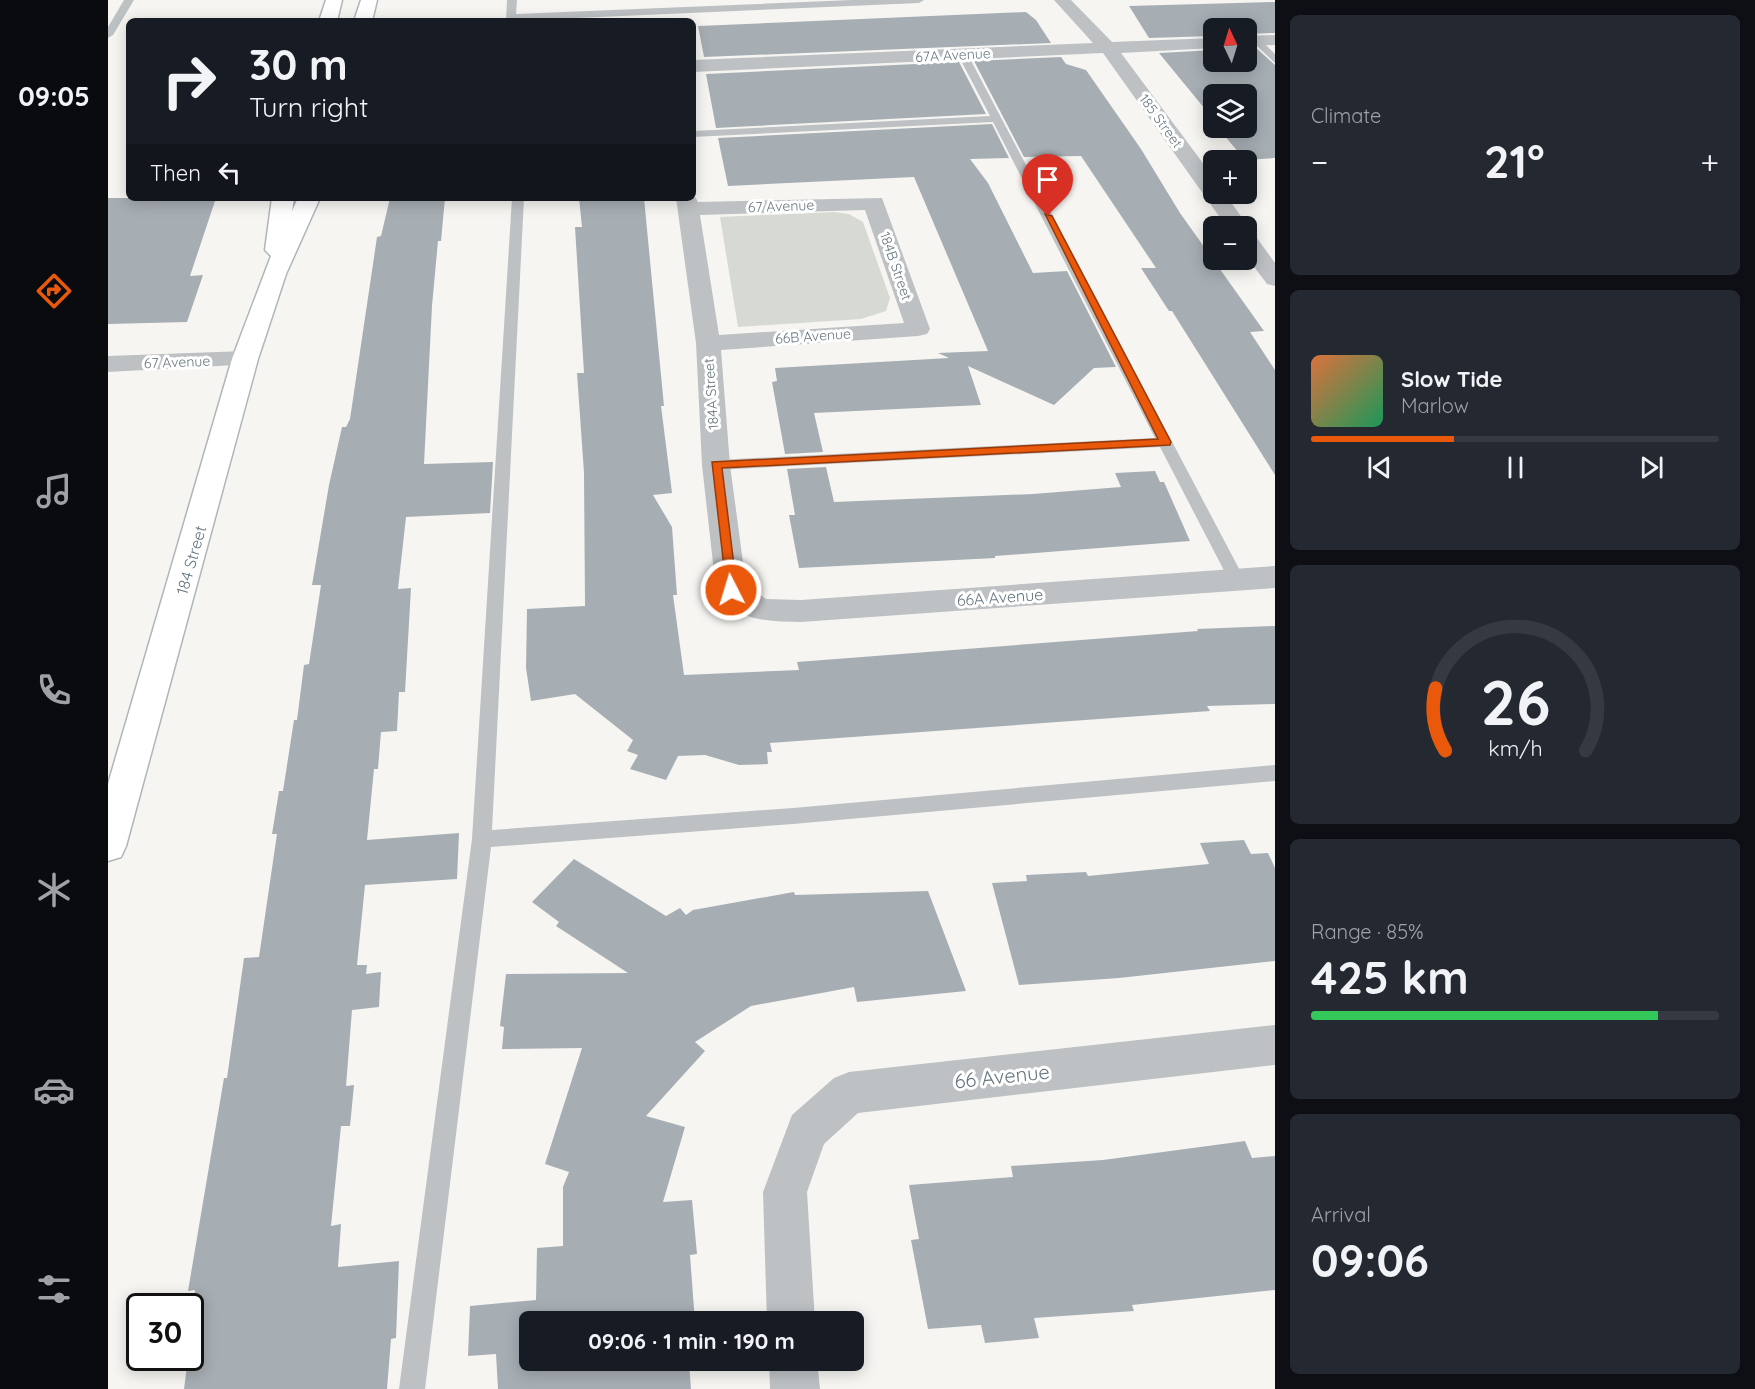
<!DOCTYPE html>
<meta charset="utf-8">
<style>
:root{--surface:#171b24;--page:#242831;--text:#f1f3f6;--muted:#9ea1a6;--line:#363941;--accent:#ea580c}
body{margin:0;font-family:Quicksand,sans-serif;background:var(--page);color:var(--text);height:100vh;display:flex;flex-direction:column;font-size:22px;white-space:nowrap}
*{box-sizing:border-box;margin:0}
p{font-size:20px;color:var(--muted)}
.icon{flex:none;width:33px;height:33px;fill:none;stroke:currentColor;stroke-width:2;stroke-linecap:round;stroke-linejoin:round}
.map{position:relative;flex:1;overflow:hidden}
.panel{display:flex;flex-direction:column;gap:15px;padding:15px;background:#0d0f14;width:480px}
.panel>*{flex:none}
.banner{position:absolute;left:18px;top:18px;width:570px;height:183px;border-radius:9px;box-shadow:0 3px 15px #0003;background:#171b24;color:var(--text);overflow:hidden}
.needle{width:39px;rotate:356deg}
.buttons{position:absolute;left:1095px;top:18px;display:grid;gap:12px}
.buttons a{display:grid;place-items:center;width:54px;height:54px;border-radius:9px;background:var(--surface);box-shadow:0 3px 15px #0003;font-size:30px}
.speed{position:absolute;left:18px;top:1293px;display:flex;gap:12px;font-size:30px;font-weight:700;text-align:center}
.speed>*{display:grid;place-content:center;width:78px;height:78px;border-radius:50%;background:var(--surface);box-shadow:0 3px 15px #0003;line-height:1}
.speed .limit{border:3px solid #111;border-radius:9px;background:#fff;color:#111}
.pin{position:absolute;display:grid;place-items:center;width:51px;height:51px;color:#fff;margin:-62px -26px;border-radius:50% 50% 50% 0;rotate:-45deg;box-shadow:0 0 6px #0007}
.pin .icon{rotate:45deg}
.me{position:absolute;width:66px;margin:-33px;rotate:355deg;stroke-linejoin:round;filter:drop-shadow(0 0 4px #0008)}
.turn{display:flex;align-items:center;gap:21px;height:126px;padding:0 24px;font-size:27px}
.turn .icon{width:78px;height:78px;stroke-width:2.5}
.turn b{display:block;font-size:42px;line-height:51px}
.then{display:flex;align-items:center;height:57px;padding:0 24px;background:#0003;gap:12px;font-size:22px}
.big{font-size:45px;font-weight:700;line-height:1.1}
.panel .card{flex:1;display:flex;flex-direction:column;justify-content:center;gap:9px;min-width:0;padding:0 21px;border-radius:9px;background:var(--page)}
.panel .dial{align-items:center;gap:0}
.dial svg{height:156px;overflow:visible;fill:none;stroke:var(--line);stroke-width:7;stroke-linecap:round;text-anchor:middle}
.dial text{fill:var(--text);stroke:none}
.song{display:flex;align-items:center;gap:18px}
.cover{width:72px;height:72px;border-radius:9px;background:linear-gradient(135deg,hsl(20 70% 55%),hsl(150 70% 35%))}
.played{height:6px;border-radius:3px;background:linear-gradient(90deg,var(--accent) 35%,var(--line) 35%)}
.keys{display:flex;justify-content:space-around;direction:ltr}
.heat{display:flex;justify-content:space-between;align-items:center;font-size:33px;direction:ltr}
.charge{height:9px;border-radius:4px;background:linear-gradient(90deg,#34c759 85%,var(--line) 0)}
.trip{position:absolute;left:411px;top:1311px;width:345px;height:60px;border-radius:9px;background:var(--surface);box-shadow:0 3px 15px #0003;font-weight:700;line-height:60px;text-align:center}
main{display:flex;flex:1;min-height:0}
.tab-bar{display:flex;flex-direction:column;width:108px;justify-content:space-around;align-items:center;background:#090b0e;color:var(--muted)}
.tab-bar .icon{width:42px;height:42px}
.tab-bar .on{color:var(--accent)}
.tab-bar b{font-size:27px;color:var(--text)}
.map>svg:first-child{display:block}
.green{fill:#d6dad2}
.building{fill:#a7aeb3}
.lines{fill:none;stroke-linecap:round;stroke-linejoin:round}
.secondary-casing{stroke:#afb5b9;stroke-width:3}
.service{fill:#bdc1c4;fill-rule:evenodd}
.minor{fill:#bdc1c4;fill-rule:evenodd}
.secondary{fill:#fff;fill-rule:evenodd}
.route{fill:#ea580c;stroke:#983908;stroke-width:1.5}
.labels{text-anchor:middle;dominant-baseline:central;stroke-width:6;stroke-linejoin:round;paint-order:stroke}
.far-street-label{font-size:14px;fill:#677781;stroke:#fff}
.street-label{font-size:16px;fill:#677781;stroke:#fff}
.near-street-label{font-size:20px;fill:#677781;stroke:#fff}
</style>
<main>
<nav class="tab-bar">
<b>09:05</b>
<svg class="icon on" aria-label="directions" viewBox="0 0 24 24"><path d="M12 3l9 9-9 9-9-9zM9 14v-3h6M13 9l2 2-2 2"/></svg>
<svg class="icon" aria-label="music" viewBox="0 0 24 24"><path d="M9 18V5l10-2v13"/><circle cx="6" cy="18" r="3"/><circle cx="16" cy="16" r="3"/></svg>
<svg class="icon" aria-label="phone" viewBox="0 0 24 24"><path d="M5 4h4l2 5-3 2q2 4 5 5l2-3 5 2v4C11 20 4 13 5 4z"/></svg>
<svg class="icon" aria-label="climate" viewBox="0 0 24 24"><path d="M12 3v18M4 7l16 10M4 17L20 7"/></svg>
<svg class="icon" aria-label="car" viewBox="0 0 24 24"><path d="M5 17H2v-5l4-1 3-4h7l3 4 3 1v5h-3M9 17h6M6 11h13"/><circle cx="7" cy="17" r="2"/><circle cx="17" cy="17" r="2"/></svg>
<svg class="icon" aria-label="filters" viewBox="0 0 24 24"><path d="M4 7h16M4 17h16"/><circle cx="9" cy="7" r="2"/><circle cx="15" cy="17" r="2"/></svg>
</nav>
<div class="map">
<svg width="1167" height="1389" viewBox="0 0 1167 1389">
<rect width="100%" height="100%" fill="#f6f5f2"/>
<!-- green -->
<path class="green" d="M726,212L741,214L755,222L782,298L778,311L753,319L630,327L612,217Z"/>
<!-- building -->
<path class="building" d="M1167,2V33L1138,34V28H1106V36L1041,38L1021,6Z
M918,12L928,20L943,43L596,57L590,26Z
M1138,48H1148L1167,65V158L1137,160L1110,128H1138V94H1106V120L1051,53L1106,50V62H1138Z
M953,57L958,64L978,70L1033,149L1072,213L1156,331L1142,332L1167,370V475L1064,311H1061L1033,268H1048L973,156L916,157L866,61Z
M851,62L878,114L608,128L598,74Z
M884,124L901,158L862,159L880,183L925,273L959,271L1008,367L986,368L946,405L860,366L873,405L706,413L715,452L677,454L664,382L669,381L667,368L841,358L830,353L880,351L806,177L620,186L610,138Z
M0,198H108L82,276L95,275L79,322L0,324Z
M282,198H337L333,241H330L324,306L316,464L385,462L382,513L298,517L290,589L303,588L297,692H291L289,731L273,732L270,769H266L259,840L351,833L349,879L257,885L249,965H259L258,974L273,972L271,1007L244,1010L238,1086L246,1085L242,1126H233L223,1226L233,1224L230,1267L291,1261L288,1338L283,1339L279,1389H76L80,1358H82L88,1301L86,1302L87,1290L80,1291L116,1078H119L136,958L151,957L169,834H164L171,791H175L186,720H189L196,665L201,664L213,585H204L221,485L234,427H238L242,419L269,237L273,236Z
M471,198H536L556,406H553L564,493L545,495L564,527L569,595H565L576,675L691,670L689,662L1090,631L1089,629L1167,626V704L1099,706L1102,711L662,743L664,752H659L660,764L631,765L597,755L570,756L558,780L522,769L530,755L519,751L525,740L467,694L423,701L418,668L419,609L477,606L476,473L469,373H476L467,227H474Z
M718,467L726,502L925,494L1013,487L1007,473L1047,471L1052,482H1056L1082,541L887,556V558L691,568L681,515H687L679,469Z
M1136,840L1143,854L1160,853L1167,868V961L1011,978L911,985L884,883L919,881L918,875L978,872L980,876L1101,864L1092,843Z
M466,859L558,916L572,908L578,915L585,910L686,892L687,895L820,891L858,991L749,1002L746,987L643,1006L587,1042L597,1051L538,1116L577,1127L555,1202L584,1200L589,1254L582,1255L587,1322H422V1360H590L581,1363L583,1389H390L388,1354L360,1356L362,1306L428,1300L429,1248L455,1246V1187L461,1172L437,1164L474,1048L394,1049L396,1027L392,1026L398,974L520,973L448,926L451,922L424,902Z
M1137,1141L1144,1158L1167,1156V1290L1024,1305L1026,1311L926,1318L931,1338L877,1343L873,1325L820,1329L803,1240L811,1239L801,1185L905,1177L903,1166L995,1160Z"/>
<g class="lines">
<defs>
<path id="secondary" d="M218,0H234L229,21H211Z
M253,0H269L264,21H246Z
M164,198H186L184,211L190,198H212L178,274L150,359L18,846L13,857L0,861V784L124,359L163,256L157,250Z"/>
</defs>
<!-- secondary casing -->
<use href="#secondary" class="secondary-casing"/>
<!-- service -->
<path class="service" d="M16,0H26L5,35L0,38V27Z
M399,0H409L408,14L744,0H816L811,3L398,21Z
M1146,39H1152L1167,54V63L1146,43Z
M855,52L860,55L1137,580L1135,584H1123L1052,447L608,470L600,465L608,460L1047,438L885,122L585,137V131L882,116L850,55Z
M404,198H416L384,830L685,808L1167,765V781L685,824L383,847L317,1389H291L364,839Z"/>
<!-- minor -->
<path class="minor" d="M946,0H963L1004,42L1106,38V48L1013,53L1106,178V194H1117L1140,226L1138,228L1118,226L995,53L585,72V60L985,43Z
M1167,35V45L1138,46V36Z
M585,193L590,202L774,198L822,329L819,334L810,336L613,350L622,465L638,585L658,599L693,600L1167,566V588L693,622C661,621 626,622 608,590L594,465L588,343L568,198H585ZM757,210L796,323L611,335L592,215Z
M1138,232L1146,234L1167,263V286L1159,284L1138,256Z
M137,351L146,354L150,359L146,364L0,372V356Z
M1167,1025V1065L750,1113L716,1144L699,1192L707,1322H659L655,1192L684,1115L726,1078L741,1072Z
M661,1360H709L712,1389H662Z"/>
<!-- secondary -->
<use href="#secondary" class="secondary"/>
</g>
<!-- route -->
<path class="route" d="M937,214L944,216L1063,442L1062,445L614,468L629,590L623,595L619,594L604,462L1050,439Z"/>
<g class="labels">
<!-- far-street labels -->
<g class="far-street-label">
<text transform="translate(845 55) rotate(-3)">67A Avenue</text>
<text transform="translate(1053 121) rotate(54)">185 Street</text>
<text transform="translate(673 206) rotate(-2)">67 Avenue</text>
<text transform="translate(788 266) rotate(71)">184B Street</text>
<text transform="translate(705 336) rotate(-4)">66B Avenue</text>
<text transform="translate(69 362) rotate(-2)">67 Avenue</text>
<text transform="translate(603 394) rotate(-94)">184A Street</text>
</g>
<!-- street labels -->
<g class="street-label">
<text transform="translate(83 560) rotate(-74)">184 Street</text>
<text transform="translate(892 597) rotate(-4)">66A Avenue</text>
</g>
<!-- near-street labels -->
<g class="near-street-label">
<text transform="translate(894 1076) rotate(-6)">66 Avenue</text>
</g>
</g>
</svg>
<div class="buttons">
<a><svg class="needle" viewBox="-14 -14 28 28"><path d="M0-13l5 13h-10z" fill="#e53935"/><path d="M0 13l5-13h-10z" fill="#9ea1a6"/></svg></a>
<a><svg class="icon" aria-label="layers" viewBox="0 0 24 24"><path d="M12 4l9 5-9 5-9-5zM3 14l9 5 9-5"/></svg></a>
<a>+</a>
<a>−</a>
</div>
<div class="speed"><div class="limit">30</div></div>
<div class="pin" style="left:940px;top:216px;background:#d93025"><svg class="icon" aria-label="arrive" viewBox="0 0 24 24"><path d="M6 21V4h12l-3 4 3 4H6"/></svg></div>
<svg class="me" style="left:623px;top:590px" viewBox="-20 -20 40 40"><circle r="17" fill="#ea580c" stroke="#fff" stroke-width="3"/><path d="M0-11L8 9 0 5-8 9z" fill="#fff"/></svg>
<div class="trip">09:06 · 1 min · 190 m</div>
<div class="banner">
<div class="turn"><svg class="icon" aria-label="right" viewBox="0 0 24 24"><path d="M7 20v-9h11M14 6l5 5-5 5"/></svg><div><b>30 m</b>Turn right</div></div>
<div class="then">Then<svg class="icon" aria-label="left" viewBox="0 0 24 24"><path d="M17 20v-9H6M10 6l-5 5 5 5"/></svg></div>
</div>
</div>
<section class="panel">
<div class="card"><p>Climate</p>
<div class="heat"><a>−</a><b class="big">21°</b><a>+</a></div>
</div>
<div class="card">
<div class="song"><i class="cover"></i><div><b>Slow Tide</b><p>Marlow</p></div></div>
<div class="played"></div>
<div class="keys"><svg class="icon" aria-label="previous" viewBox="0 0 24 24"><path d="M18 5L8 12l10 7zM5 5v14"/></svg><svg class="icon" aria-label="pause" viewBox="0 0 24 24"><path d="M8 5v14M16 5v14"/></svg><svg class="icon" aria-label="next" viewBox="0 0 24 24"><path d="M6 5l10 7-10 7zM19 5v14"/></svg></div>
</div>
<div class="card dial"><svg viewBox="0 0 100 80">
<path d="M14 69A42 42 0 1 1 86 69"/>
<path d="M14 69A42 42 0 0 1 9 37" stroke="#ea580c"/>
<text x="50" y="56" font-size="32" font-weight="700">26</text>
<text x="50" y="72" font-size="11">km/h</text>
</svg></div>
<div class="card"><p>Range · 85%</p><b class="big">425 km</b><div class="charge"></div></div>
<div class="card"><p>Arrival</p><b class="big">09:06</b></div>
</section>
</main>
